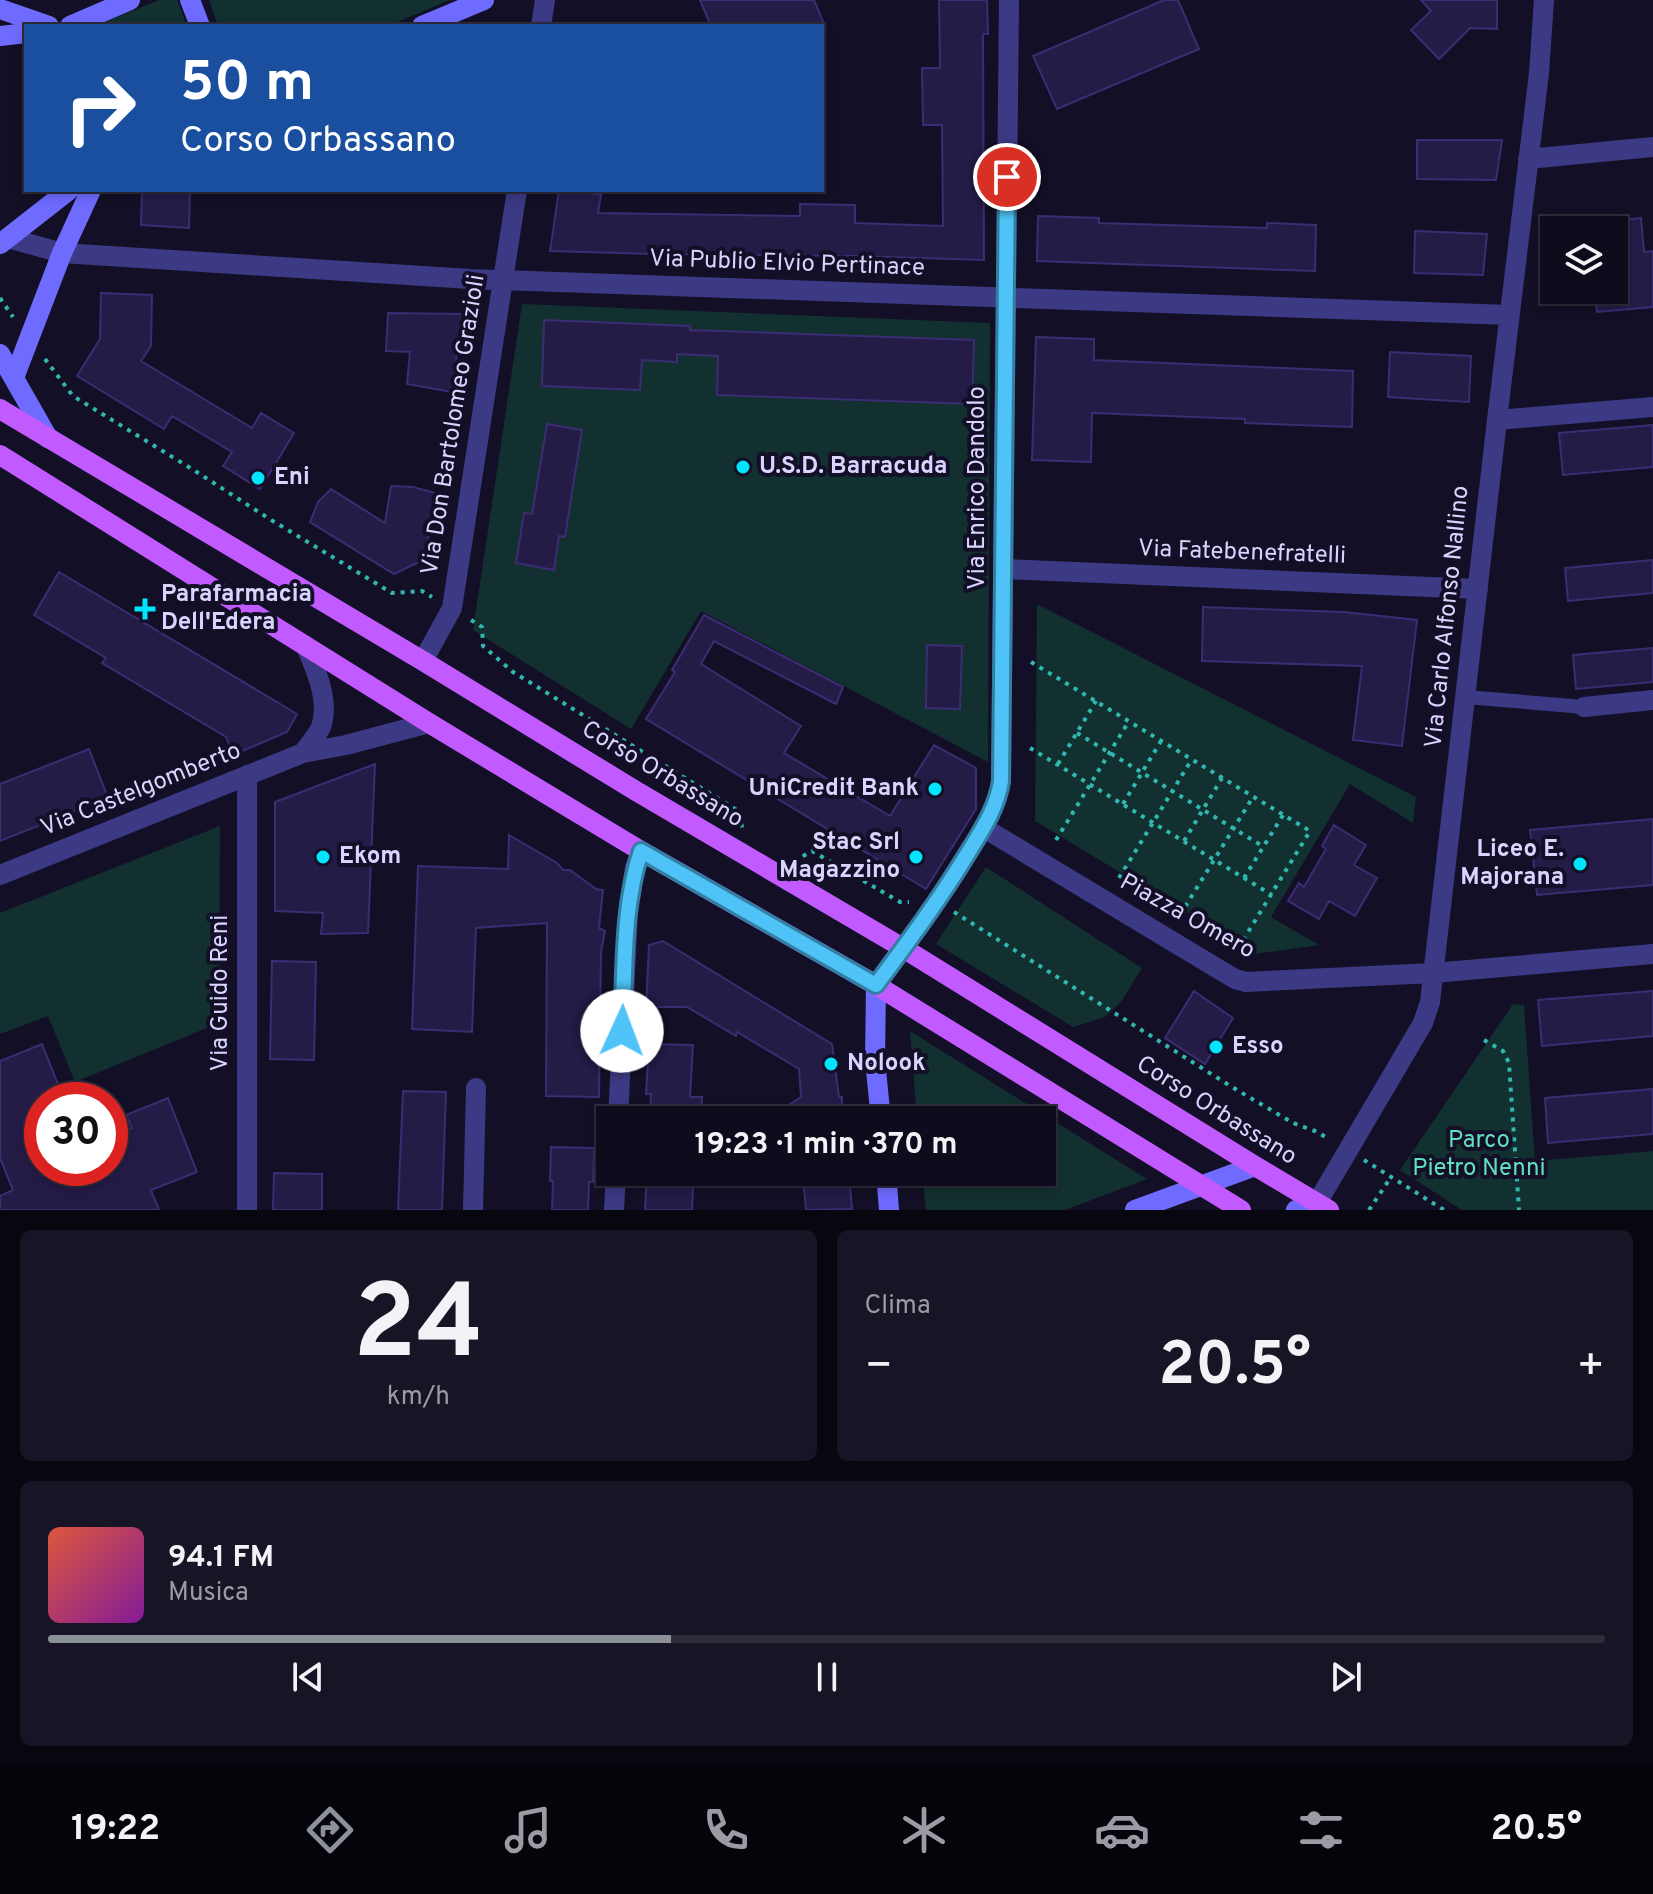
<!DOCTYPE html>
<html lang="it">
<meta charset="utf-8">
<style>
:root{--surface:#0e0b1c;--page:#171425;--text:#f1f3f6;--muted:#9b9ba3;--line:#2e2b3b;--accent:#8c9099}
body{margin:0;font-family:Overpass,sans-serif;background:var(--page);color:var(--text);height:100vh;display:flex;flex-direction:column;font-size:30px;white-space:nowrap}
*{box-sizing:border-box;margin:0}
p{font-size:26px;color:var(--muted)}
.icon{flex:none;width:44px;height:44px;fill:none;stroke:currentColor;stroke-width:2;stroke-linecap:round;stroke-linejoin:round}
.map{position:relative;height:1210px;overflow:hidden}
.sheet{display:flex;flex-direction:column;gap:20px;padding:20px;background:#08060f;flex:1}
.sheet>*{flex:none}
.hud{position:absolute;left:24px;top:24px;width:800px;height:168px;border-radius:0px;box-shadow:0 4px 12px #0003,0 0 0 2px var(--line);background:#1a4fa0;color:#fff;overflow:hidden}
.fabs{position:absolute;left:1540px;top:216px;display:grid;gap:16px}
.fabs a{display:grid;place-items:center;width:88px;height:88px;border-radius:0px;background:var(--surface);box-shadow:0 4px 12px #0003,0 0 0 2px var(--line);font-size:40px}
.speed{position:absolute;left:24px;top:1082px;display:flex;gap:16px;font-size:40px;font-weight:700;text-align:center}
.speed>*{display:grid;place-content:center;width:104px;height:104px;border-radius:50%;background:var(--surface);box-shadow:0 4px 12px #0003,0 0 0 2px var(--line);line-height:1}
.speed .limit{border:12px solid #d22;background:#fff;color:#111}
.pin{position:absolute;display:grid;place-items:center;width:68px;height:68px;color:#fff;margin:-34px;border:4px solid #fff;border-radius:50%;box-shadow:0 2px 8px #0007}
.me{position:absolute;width:88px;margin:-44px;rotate:2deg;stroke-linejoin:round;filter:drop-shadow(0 0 6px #0008)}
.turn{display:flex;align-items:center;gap:28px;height:168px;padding:0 24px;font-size:36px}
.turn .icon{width:104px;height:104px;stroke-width:2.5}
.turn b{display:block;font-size:56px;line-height:68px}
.big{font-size:60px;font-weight:700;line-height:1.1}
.sheet .card{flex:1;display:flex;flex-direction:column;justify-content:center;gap:12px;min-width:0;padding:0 28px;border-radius:12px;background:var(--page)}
.sheet .dial{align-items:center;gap:0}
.dial b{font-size:104px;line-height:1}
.song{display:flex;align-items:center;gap:24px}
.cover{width:96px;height:96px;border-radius:12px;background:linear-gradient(135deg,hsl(10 70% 55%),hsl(290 70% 35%))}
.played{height:8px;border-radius:4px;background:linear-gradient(90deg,var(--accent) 40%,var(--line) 40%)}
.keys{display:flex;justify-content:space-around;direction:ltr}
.heat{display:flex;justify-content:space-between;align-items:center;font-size:44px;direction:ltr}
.sheet .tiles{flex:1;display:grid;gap:20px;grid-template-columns:1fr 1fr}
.card:last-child{grid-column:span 2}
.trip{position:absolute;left:596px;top:1106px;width:460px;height:80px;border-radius:0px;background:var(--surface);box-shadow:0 4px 12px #0003,0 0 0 2px var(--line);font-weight:700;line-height:80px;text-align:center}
.tab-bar{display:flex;height:128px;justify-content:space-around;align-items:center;background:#06040b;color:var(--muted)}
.tab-bar .icon{width:56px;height:56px}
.tab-bar .selected{color:var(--accent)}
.tab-bar b{font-size:36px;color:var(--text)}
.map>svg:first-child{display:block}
.green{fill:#12302f}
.building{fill:#241b47;stroke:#3b2d73;stroke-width:2}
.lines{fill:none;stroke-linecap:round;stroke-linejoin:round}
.path{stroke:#2fb8b0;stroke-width:4;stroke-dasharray:4 6;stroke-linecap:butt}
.lane{stroke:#3d3a85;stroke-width:14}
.street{stroke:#3d3a85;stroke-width:20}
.secondary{stroke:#6f6bff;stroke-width:20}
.primary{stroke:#c25bff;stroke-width:20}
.route-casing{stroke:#337fa1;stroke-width:20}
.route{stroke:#4fc3f7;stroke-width:14}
.poi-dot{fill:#00e5ff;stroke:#130f26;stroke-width:3}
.labels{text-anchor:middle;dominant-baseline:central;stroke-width:8;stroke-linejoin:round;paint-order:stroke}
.street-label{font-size:24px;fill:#d9d4ff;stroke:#130f26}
.poi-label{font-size:24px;font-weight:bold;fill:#d9d4ff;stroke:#130f26;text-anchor:start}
.park-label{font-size:24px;fill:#5fe0c0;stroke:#130f26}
</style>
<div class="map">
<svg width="1653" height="1210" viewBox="0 0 1653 1210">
<rect width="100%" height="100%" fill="#130f26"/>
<!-- green -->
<path class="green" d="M159,0H177L187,26H95Z
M209,0H450L388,26H218Z
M522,304L990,323L988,762L701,611L631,729L473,630Z
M1037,604L1416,797L1413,823L1350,784L1271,917L1319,945L1255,954L1035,821Z
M220,826L219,1023L75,1082L48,1016L0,1034V913Z
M986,867L1142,968L1121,1002L1105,1017L1073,1027L936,944Z
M1513,1004L1524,1005L1535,1161L1653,1151V1210H1462L1400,1170Z
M910,1031L1147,1179L1065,1210H926L922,1172H1042V1120H917Z"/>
<!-- building -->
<path class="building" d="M700,0H814L825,26H711Z
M939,0H987L988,34H983L984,260L855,256L652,254L550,251L559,190H574L601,195L598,213L800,216V204L855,205V223L943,226L942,125H923L922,68H940Z
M1164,0H1178L1199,49L1057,109L1033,56Z
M1421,0H1497V29L1470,28L1439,59L1411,30L1431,11Z
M1417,140H1502L1496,180L1417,179Z
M142,190H190L189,228L141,225Z
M1038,216L1099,218V223L1267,228V223L1316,225L1315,271L1037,261Z
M1641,218L1644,252L1653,251V307L1597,312L1594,290H1614V221Z
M1415,231L1487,234L1483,275L1414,273Z
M101,293L152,295L151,346L141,361L252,428L261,413L294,433L260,489L223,466L232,452L172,416L164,429L77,376L100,339Z
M388,313L462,314L452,392L407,384L410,352L386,351Z
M544,320L690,326V330L974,340L972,404L717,395L718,356L677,354V362L642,360L640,390L542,386Z
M1036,337L1094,339V360L1353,371L1352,427L1245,423V419L1092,413L1091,462L1032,460Z
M1390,352L1471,356L1469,402L1388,397Z
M547,424L582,430L565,537L559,536L554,570L516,563L524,513L532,514Z
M1653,425V467L1563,475L1559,433Z
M391,486L413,487L435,493L425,559L394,574L310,522L318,502L331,489L385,523Z
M1653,560V593L1568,601L1565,568Z
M59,572L297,714L287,732L233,755L226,737L102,663L106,658L34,615Z
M1203,607L1344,612L1417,620L1402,746L1353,740L1362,666L1202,661Z
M704,615L843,687L836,704L714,641L701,664L801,726L784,753L890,816L934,745L976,768V809L926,889L646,719L675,672L672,670Z
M927,645L962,646L960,709L926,708Z
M1653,648V682L1576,689L1573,655Z
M89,749L108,798L0,841V784Z
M375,764L368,933L321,934L323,913L275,911V802Z
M1653,819V885L1537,895L1530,830Z
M1334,825L1366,845L1354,865L1377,878L1355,916L1329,901L1319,919L1288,901L1299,883L1304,887L1326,849L1322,846Z
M509,835L557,863L563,870H570L596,889L603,890L599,928L605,931L601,952L599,1097L546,1096L547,923L476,928L472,1032L412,1029L418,866L508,869Z
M663,941L832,1044L839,1097H842V1120H792L789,1105L801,1097L799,1069L737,1032L736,1036L687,1007H646L649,945Z
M272,961L316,962L314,1060L270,1059Z
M1194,991L1233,1018L1205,1064L1165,1038Z
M1653,991V1036L1542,1046L1538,1000Z
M42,1044L59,1087L45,1092L48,1100H42V1168H110V1137L132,1128L126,1115L168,1098L197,1172L151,1190L159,1210H0V1196L13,1190L0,1158V1061Z
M649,1044L693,1045L690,1097H702L701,1120H650L651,1094H646Z
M1653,1089V1134L1548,1143L1545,1098Z
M403,1091L446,1092L442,1210H398Z
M551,1147L594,1148L593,1182H589L588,1210H552L553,1181H550Z
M647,1172H694L692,1210H645Z
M274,1173L322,1174V1210H273Z
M849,1173L852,1209L806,1210L803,1177Z"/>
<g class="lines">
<!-- path -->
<path class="path" d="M0,298L13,317
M45,359L73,396L192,469L268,518L392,593L422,591L432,597
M471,620L482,627L483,646L513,672L740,812L742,828
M1031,662L1310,831L1237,950
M1077,733L1264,847
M1030,748L1272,895
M1058,764L1096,701
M1123,804L1161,741
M1056,840L1129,721
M1184,841L1222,778
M794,861L812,851L900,902H909
M1119,878L1192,759
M1244,878L1283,815
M954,912L1232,1087L1293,1123L1315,1131L1329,1139
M1180,915L1253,797
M1484,1040L1503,1051L1509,1063L1519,1210
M1364,1160L1444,1210
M1369,1210L1391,1177"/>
<!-- lane -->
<path class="lane" d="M1466,697L1584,707"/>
<!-- street -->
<path class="street" d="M541,26L545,0
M1528,159L1653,147
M8,238L62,253L470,279L1510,315
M1497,420L1653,407
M1004,569L1478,589
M423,661L452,608L517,190
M1584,707L1653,700
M303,753C309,745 317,736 321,727C330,700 316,671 306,646
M247,775V1210
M984,828L1235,979L1246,982L1433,973L1653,954
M0,875L303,753L346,745L429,723
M903,948C926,918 947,887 967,854C982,831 997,808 1001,781L1009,0
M618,1120L628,912L635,867L641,851
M473,1210L476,1088
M614,1210L616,1172
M1314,1210L1317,1203L1423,1023L1430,1002L1497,420L1539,73L1544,0"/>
<!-- secondary -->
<path class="secondary" d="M190,0L200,26
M0,9L49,26
M70,26L130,0
M422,26L484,0
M0,36L26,33
M0,244L69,190
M0,354L48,438
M14,378L62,253L91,190
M881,1120L875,1060L876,985L903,948
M886,1172L889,1210
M1135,1210L1255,1166
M1296,1210L1317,1203"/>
<!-- primary -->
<path class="primary" d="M0,409L423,661L636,791L903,948L1255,1166L1329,1210
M0,455L429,723L641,851L876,985L1241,1210"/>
</g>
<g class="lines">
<defs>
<path id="route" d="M622,1031C625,972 622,908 641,851L876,985C908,942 940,899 968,853C982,830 997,808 1001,781L1007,177"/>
</defs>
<!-- route casing -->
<use href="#route" class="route-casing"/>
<!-- route -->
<use href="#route" class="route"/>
</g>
<!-- markers -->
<g class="poi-dot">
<circle cx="743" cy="467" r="8"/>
<circle cx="258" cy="478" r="8"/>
<path d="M141 597h8v8h8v8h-8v8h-8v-8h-8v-8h8z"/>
<circle cx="935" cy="789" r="8"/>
<circle cx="323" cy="857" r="8"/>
<circle cx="916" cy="857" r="8"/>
<circle cx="1580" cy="864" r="8"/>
<circle cx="1216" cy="1047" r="8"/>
<circle cx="831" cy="1064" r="8"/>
</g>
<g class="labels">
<!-- street labels -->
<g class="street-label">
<text transform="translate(787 264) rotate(2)">Via Publio Elvio Pertinace</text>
<text transform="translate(454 425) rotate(-81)">Via Don Bartolomeo Grazioli</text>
<text transform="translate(978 488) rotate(-90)">Via Enrico Dandolo</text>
<text transform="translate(1242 553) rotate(2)">Via Fatebenefratelli</text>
<text transform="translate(1448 617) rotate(-84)">Via Carlo Alfonso Nallino</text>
<text transform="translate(662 775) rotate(31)">Corso Orbassano</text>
<text transform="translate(141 790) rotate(-22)">Via Castelgomberto</text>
<text transform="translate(1187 917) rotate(29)">Piazza Omero</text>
<text transform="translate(221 993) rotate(-90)">Via Guido Reni</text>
<text transform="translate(1216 1111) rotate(32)">Corso Orbassano</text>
</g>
<!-- poi labels -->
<g class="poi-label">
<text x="759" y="467">U.S.D. Barracuda</text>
<text x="274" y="478">Eni</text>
<text x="161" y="595">Parafarmacia<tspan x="161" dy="28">Dell'Edera</tspan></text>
<text x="919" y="789" text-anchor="end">UniCredit Bank</text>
<text x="900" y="843" text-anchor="end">Stac Srl<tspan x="900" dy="28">Magazzino</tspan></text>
<text x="1564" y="850" text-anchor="end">Liceo E.<tspan x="1564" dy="28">Majorana</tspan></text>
<text x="339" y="857">Ekom</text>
<text x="1232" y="1047">Esso</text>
<text x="847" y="1064">Nolook</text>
</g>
<!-- park labels -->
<g class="park-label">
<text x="1479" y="1141">Parco<tspan x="1479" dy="28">Pietro Nenni</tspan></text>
</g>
</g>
</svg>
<div class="fabs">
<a><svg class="icon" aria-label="layers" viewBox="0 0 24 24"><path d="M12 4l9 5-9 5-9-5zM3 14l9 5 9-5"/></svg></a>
</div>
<div class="speed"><div class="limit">30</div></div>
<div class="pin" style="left:1007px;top:177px;background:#d93025"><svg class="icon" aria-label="arrive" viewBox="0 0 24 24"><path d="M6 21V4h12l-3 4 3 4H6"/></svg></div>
<svg class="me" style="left:622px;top:1031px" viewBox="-20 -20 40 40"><circle r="19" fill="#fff"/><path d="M0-13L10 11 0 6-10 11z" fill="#4fc3f7"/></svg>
<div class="trip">19:23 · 1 min · 370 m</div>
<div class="hud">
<div class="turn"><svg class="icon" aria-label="right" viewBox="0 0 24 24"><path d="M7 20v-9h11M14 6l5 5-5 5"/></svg><div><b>50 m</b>Corso Orbassano</div></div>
</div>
</div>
<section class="sheet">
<div class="tiles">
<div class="card dial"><b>24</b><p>km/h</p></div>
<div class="card"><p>Clima</p>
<div class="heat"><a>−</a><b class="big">20.5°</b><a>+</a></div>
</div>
<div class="card">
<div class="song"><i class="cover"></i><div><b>94.1 FM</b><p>Musica</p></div></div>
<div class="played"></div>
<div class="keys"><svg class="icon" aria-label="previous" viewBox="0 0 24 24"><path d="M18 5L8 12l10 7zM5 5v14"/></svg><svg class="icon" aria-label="pause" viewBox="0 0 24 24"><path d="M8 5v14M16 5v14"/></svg><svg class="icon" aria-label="next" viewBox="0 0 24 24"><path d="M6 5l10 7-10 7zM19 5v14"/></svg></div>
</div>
</div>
</section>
<nav class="tab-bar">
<b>19:22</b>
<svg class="icon selected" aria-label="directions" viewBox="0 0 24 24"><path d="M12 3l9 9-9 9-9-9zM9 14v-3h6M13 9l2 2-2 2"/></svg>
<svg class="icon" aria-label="music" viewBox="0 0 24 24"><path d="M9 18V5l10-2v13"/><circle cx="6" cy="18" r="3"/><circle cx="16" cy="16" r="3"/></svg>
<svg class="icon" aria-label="phone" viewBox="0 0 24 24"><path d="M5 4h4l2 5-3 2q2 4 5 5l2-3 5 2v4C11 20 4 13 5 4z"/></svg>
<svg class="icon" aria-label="climate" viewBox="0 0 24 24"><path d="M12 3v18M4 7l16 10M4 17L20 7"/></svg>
<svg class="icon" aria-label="car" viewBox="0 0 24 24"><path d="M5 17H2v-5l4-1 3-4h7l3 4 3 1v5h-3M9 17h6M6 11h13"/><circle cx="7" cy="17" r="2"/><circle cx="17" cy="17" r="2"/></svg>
<svg class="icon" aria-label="filters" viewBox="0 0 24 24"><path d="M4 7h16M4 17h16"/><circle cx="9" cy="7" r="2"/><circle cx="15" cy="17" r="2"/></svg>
<b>20.5°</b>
</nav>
